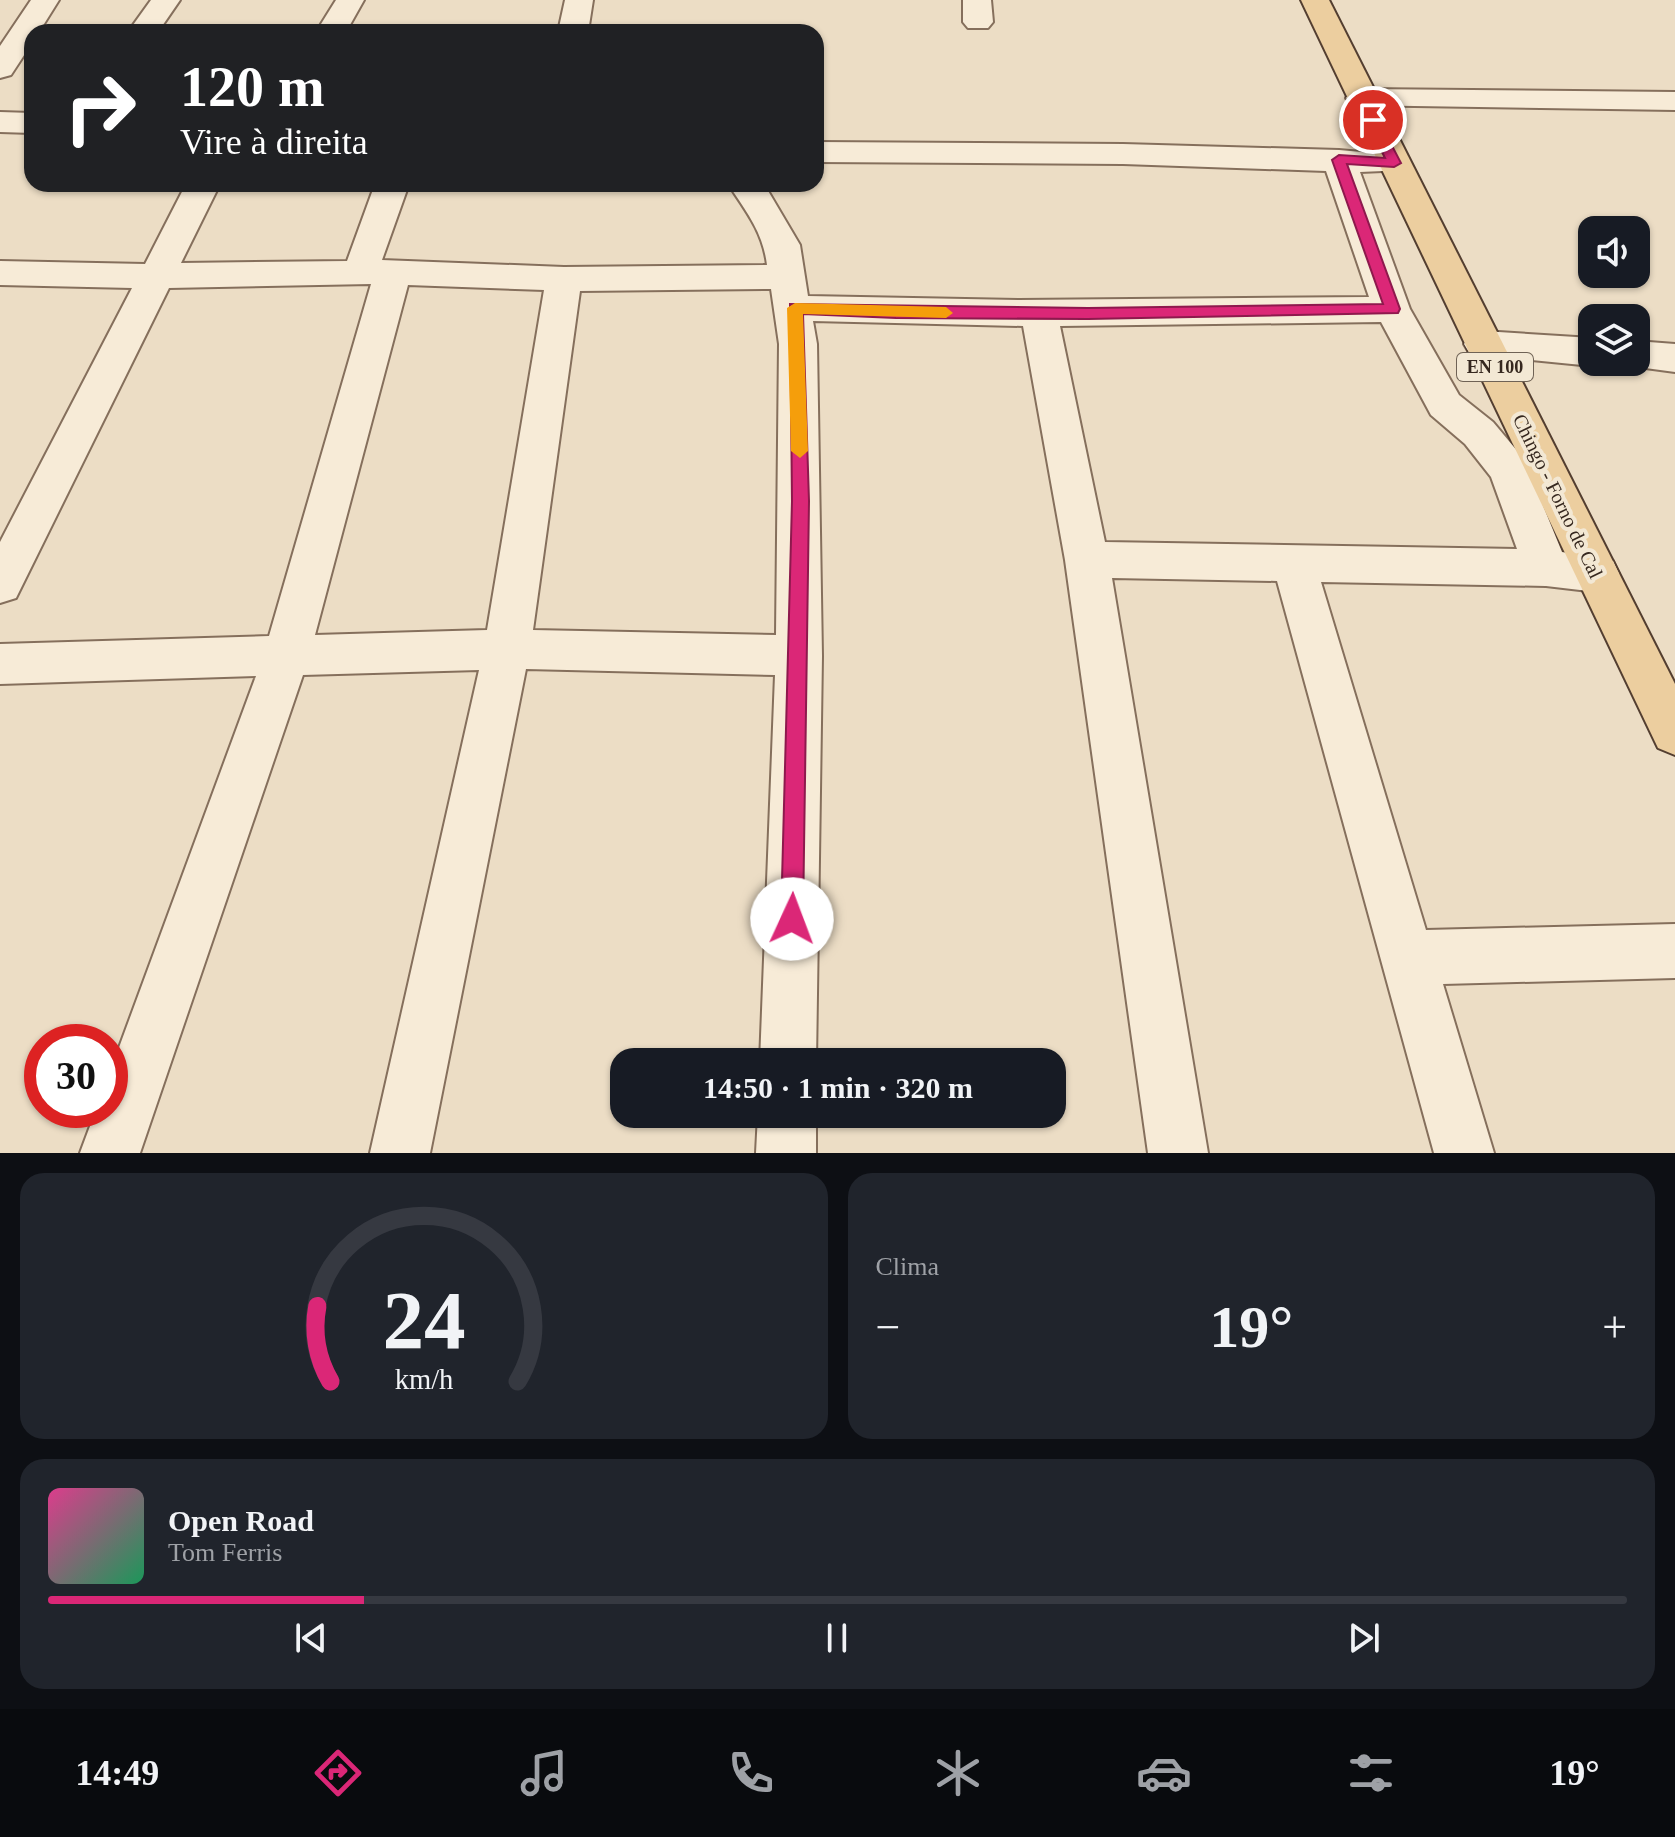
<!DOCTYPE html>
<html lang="pt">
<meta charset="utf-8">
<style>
:root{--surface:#171b24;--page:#20242c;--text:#f1f3f6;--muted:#9ea1a6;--line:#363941;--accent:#db2777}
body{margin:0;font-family:"Times New Roman",serif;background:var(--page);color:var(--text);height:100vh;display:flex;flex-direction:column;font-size:30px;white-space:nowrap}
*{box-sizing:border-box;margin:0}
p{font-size:26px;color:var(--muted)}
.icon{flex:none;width:44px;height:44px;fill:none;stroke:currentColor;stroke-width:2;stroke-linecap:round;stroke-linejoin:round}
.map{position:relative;height:1153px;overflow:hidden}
.drawer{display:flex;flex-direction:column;gap:20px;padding:20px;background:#0d0f14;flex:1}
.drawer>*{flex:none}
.banner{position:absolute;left:24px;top:24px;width:800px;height:168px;border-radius:24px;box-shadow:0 2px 6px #0004;background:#202124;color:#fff;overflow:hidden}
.controls{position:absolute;left:1578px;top:216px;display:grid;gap:16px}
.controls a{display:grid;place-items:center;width:72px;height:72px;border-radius:16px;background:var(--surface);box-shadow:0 2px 6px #0004;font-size:40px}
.speed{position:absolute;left:24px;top:1024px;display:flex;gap:16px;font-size:40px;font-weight:700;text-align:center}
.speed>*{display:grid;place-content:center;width:104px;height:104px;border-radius:50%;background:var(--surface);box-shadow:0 2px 6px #0004;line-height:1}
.speed .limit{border:12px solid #d22;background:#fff;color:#111}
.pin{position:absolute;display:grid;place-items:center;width:68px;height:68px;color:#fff;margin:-34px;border:4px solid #fff;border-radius:50%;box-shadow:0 2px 8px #0007}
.me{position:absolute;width:88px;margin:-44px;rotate:2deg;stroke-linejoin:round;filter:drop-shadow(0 0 6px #0008)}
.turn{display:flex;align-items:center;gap:28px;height:168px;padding:0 24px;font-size:36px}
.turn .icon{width:104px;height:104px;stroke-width:2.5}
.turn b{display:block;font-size:56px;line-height:68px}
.big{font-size:60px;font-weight:600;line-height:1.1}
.drawer .card{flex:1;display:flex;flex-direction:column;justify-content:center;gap:12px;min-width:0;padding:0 28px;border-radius:24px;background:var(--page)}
.drawer .dial{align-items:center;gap:0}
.dial svg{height:208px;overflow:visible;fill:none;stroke:var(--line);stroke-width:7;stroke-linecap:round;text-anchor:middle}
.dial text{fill:var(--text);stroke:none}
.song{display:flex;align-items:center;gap:24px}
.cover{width:96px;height:96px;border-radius:12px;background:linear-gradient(135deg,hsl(330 70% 55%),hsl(150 70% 35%))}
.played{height:8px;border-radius:4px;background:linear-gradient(90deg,var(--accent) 20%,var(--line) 20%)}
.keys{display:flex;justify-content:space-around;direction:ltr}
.heat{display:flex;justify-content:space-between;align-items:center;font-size:44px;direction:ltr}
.drawer .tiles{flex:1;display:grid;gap:20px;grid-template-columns:1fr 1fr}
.card:last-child{grid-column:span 2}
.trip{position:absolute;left:610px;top:1048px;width:456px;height:80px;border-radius:24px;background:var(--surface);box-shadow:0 2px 6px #0004;font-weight:600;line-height:80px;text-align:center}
.tabs{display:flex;height:128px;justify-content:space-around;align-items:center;background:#090b0e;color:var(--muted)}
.tabs .icon{width:56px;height:56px}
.tabs .current{color:var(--accent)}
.tabs b{font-size:36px;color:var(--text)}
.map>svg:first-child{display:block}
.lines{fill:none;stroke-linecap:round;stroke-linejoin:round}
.minor-casing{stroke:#856f5c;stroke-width:4}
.primary-casing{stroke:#533e30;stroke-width:4}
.minor{fill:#f7ebd7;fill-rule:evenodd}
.primary{fill:#ecce9f;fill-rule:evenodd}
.route{fill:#db2777;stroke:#8e194d;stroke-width:2}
.slow{fill:#f59e0b}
.labels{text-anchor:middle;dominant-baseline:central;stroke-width:8;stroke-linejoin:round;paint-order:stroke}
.shield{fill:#f3e8d4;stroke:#6f6255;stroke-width:2}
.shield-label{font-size:18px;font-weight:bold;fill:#36281f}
.street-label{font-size:20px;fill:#36281f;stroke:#f3e8d4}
</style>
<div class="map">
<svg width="1675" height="1153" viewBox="0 0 1675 1153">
<rect width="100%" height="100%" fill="#ecddc5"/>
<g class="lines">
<defs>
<path id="minor" d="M31,0H59L39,32H32V43L11,75L0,78V46Z
M151,0H180L158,32H128Z
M336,0H364L346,32H316Z
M565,0H593L588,32H558Z
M963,0H991L993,22L988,28H968L963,22Z
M1362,89L1675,92V110L1351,105L1346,98L1351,91Z
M0,112L32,113V133L0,132Z
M816,142L1123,144L1339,150L1406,156L1410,163L1406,170L1360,172L1410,309L1459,395L1493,422L1524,459L1562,552L1613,561L1619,574L1613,587L1597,592L1546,586L1321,582L1426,930L1675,924V978L1443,984L1494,1153H1434L1277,581L1112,578L1208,1153H1148L1065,560L1023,326L813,321L817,344L822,656L816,1062H760L775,675L526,669L430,1153H370L479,670L303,675L140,1153H80L96,1110H110V1072L256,676L0,684V644L269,636L371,284L169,288L16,598L0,603V542L132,288L0,285V261L145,264L186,184H220L181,263L347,261L375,184H409L382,260L564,267L767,265C763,232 746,211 728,184H764L800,245L808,296L1019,300L1369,297L1326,171L1123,164L816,162ZM408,285L544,290L487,630L315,635ZM771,289L779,344L776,635L533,630L580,291ZM1381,322L1431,415L1465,444L1491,477L1517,549L1105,542L1060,326Z
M1483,331L1592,338V362H1604L1592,366L1470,354L1464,344L1470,334Z
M1636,341L1675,344V372L1623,365L1621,362H1636Z
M758,1114H816V1153H756Z"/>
<path id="primary" d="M1301,0H1329L1675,684V755L1658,748Z"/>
</defs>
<!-- minor casing -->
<use href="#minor" class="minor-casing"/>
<!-- primary casing -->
<use href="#primary" class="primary-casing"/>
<!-- minor -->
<use href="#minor" class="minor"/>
<!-- primary -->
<use href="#primary" class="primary"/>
</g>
<!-- route -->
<path class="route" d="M1368,117H1377L1401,163L1394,167L1347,164L1400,309L1398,313L1088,319L896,318L803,314L809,501L803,919L800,927L792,930L785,927L781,919L792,501L790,304L1088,308L1383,304L1332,160L1339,155L1385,158L1366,120Z"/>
<!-- slow -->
<path class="slow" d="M795,303L946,307L953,313L946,318L803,314L808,451L800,458L791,451L787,308Z"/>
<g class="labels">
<!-- shield labels -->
<rect class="shield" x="1457" y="353" width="76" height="28" rx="6"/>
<g class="shield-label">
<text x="1495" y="367">EN 100</text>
</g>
<!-- street labels -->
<g class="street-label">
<text transform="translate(1558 496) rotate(64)">Chingo - Forno de Cal</text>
</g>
</g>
</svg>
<div class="controls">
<a><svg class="icon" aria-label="sound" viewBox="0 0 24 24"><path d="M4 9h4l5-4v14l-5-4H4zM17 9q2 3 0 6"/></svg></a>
<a><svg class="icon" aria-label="layers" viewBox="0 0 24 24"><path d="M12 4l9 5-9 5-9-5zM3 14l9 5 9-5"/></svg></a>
</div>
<div class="speed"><div class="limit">30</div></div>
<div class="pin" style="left:1373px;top:120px;background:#d93025"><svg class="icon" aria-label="arrive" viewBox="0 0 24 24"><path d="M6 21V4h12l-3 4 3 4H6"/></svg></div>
<svg class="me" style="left:792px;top:919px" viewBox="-20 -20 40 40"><circle r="19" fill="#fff"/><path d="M0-13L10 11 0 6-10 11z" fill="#db2777"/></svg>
<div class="trip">14:50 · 1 min · 320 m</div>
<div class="banner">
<div class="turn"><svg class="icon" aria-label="right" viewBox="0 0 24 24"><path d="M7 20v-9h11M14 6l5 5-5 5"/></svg><div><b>120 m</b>Vire à direita</div></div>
</div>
</div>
<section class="drawer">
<div class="tiles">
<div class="card dial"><svg viewBox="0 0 100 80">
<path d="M14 69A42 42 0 1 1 86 69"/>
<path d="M14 69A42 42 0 0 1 9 40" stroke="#db2777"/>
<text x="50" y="56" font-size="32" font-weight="700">24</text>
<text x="50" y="72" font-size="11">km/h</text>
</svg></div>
<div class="card"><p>Clima</p>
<div class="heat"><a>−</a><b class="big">19°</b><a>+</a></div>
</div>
<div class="card">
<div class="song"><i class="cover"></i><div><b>Open Road</b><p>Tom Ferris</p></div></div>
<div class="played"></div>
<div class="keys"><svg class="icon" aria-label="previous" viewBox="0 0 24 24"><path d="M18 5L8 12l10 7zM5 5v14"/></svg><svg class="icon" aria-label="pause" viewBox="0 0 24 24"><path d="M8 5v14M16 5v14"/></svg><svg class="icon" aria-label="next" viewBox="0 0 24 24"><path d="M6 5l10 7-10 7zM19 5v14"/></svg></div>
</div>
</div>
</section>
<nav class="tabs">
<b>14:49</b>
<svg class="icon current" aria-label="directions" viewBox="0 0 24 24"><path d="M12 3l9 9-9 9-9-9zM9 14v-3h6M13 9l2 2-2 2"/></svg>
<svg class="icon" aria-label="music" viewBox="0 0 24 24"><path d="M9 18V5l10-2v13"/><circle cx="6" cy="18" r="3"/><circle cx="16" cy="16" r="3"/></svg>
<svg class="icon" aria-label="phone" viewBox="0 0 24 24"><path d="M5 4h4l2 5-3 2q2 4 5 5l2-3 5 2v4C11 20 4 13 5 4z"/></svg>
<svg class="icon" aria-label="climate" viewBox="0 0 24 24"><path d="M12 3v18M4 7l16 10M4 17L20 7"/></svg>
<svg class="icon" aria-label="car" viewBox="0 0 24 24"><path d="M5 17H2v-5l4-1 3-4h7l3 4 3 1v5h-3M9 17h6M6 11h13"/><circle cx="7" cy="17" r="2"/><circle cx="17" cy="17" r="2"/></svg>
<svg class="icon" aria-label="filters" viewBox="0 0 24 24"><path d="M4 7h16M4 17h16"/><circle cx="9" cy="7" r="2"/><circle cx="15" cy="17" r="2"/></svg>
<b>19°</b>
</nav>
